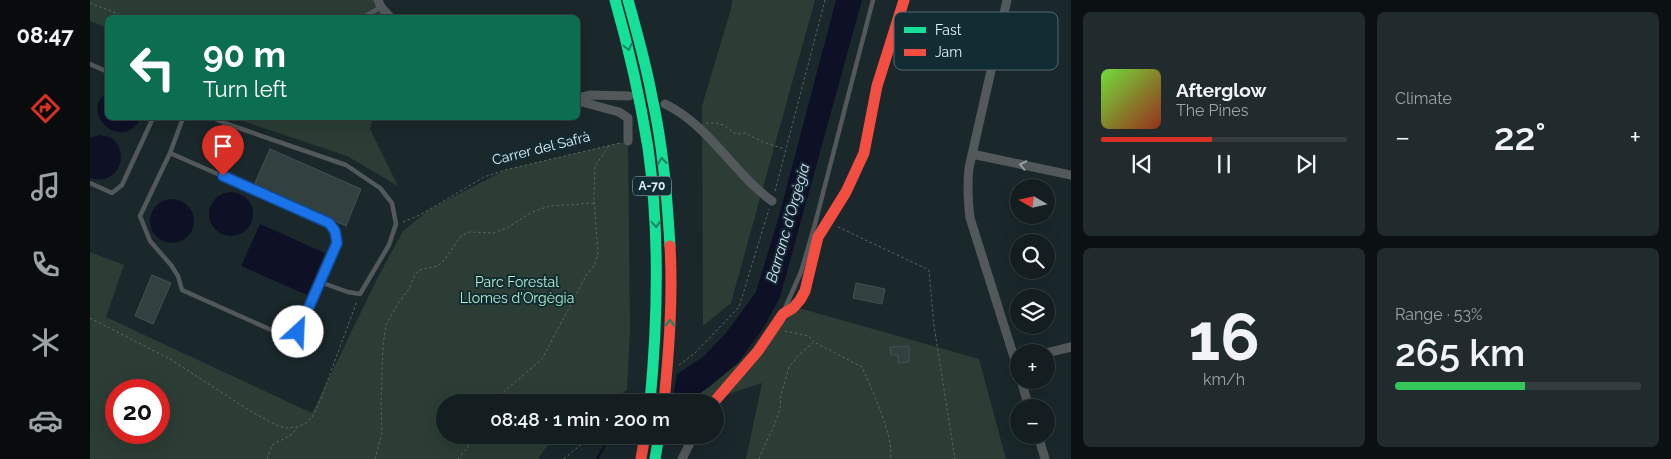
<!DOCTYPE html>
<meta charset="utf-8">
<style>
:root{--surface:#141e20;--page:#212b2d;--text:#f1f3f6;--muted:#9da2a5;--line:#333c3e;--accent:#d93025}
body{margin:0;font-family:Raleway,sans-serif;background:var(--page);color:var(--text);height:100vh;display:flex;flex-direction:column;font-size:19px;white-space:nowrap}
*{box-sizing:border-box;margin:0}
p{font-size:16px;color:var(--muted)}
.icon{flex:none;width:28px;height:28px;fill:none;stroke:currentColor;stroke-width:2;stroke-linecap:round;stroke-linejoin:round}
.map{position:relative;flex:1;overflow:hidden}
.panel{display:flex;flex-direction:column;gap:12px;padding:12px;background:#0b1012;width:600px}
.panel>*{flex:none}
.hud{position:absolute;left:15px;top:15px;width:475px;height:105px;border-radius:8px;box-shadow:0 5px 20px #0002,0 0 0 1px var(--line);background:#0b6e4f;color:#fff;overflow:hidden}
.needle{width:32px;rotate:279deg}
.tools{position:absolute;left:920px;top:179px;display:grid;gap:10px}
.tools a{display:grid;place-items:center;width:45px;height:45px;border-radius:50%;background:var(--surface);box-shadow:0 5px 20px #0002,0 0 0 1px var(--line);font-size:25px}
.speed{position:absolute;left:15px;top:379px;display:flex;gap:10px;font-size:25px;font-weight:700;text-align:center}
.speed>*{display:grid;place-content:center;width:65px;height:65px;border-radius:50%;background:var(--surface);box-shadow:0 5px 20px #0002,0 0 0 1px var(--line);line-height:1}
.speed .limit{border:8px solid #d22;background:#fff;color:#111}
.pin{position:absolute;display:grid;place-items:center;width:42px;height:42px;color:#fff;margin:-51px -21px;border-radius:50% 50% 50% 0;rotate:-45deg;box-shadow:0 0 5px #0007}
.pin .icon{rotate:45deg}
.me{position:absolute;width:55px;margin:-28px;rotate:25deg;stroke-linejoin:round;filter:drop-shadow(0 0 4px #0008)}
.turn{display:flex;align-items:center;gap:18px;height:105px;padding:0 15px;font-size:22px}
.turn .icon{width:65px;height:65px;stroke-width:2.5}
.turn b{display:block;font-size:35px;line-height:42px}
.big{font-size:38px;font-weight:600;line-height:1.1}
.panel .widget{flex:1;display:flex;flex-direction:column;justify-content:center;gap:8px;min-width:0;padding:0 18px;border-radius:8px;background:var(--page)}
.panel .dial{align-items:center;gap:0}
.dial b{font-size:65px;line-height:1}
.song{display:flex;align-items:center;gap:15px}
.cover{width:60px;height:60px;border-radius:8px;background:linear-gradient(135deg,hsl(100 70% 55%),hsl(10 70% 35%))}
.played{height:5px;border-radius:2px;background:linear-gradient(90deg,var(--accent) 45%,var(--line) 45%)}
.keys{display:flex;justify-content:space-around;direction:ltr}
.heat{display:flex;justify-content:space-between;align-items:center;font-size:28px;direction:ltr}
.charge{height:8px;border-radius:4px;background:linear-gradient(90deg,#34c759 53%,var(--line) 0)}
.panel .tiles{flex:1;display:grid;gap:12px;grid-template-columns:repeat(2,1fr)}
.trip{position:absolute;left:346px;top:394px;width:288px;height:50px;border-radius:25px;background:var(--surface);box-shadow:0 5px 20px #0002,0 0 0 1px var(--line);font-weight:600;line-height:50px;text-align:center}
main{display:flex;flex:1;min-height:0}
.tab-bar{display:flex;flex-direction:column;width:90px;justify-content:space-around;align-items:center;background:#080c0d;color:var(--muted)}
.tab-bar .icon{width:35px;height:35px}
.tab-bar .on{color:var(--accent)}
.tab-bar b{font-size:22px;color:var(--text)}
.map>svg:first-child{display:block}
.green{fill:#2b3d34;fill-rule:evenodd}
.water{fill:#0e1126}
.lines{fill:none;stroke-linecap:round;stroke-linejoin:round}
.stream{stroke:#0e1126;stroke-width:2.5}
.building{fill:#324040;stroke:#445051}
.path{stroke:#5e6466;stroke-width:1;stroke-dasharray:2.5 2.5;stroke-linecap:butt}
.lane{stroke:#53585a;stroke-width:4.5}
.street{stroke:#53585a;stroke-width:9}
.fast{stroke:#16e098;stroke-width:11}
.jam{stroke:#f24e42;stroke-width:11}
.oneway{stroke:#148666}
.oneway2{stroke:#939da0}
.route-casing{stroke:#114b97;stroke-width:12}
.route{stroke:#1a73e8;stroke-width:9}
.labels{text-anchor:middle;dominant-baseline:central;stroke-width:4;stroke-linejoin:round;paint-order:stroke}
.shield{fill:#122c33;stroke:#a4b6bc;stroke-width:1}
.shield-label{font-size:12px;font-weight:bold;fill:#e2f1f6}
.street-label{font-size:14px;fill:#e2f1f6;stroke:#122c33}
.park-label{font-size:14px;fill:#b3efcc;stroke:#122c33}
.water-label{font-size:15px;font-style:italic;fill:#dcdff6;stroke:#122c33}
.key{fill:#122c33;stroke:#50676e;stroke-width:1}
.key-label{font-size:14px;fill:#e2f1f6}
</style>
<main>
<nav class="tab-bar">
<b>08:47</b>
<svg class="icon on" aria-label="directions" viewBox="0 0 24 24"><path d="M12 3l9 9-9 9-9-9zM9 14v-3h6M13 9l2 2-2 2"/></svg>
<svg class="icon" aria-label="music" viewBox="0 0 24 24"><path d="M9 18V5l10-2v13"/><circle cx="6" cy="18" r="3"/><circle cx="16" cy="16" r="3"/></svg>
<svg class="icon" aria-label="phone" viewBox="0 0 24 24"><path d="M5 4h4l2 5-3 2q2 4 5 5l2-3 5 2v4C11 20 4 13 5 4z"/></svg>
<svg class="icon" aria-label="climate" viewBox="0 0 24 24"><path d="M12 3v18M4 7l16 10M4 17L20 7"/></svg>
<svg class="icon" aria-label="car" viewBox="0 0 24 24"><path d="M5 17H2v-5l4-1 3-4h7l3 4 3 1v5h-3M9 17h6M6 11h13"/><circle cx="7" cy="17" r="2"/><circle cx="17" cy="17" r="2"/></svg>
</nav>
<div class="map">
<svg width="981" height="459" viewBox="0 0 981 459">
<rect width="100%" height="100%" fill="#1a282b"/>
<!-- green -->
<path class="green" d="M0,0H288L301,17L18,18L17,28L0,21Z
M642,0H725L641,303L613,326L612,106L641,9Z
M144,118H283L280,129L308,186L257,156Z
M538,141L540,330L537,390L518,402H355V435H471L460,442L448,459H0V252L34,265L16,317L222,413L289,275L313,231L340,209L415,170ZM26,390H69V432H26Z
M709,308L889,359L916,459H656L672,383L614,402H597C637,375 673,341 709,308Z"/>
<!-- water -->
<path class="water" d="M746,0H772L690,297L674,327L648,363L619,387L597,402H582L587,374L613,357L636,333L666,292L689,216Z
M17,92L18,118H51C34,149 0,123 9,101C11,98 14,95 17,92Z
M9,135C13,136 18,136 21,138C35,146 34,170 19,177C13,181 6,179 0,178V138Z
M119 214a22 22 0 1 1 44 0a22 22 0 1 1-44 0Z
M60 221a22 22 0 1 1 44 0a22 22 0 1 1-44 0Z
M170,224L235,253L217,295L151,266Z"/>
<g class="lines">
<!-- stream -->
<path class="stream" d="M507,459L521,435"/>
</g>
<!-- building -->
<path class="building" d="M180,149L271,189L256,226L164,185Z
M62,275L81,283L63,324L45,316Z
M766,283L795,289L792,304L763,298Z
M216,325L226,328L229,334V338L225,344L218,346L212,344L208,336L211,334Z
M819,346V362L808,363V355H801L800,347Z"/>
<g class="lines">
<!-- path -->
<path class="path" d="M0,3L39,18
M616,123C622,123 627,123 633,125C643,130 641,136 655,133L675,143L695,149
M685,191L735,0
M313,222L330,215L394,177L415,170L530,143
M748,227L839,270L844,326L865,459
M0,318L80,359L162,412L186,425L195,428L207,427L216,423L223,416L230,401L267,301
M695,331L718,336L724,341
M589,365L604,354L649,307L679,209
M402,402L452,359L497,274L504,266L508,255L504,197L505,166L519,146
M541,402L549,397
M177,459L182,445L201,435L207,428
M285,459L292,433L291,401L293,345L296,325L307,305L319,289L325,275L329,270L347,266L352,263L371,236L379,232L403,233L417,228L440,213L459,206L505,203
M368,459L378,447L383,435
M474,459L502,435
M669,459C674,443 694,413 690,398L699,367L711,353L724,342L772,367C780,385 806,441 800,459"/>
<!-- lane -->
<path class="lane" d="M272,18L291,7
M0,64L18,72
M123,118L137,124L256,165L290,188L302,203L306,224L299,245L270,294L258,292L230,282
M80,153L239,223L245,231L247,243L208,332L198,334L188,333L92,290L88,276L81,265L60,241L50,216L80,153L93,118
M0,183L22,193L32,185L63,118
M695,308L711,272L725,224L783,0"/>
<!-- street -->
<path class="street" d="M288,0L291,7L301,18
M917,0L879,168C877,185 878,201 880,218L929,373
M488,98L501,95L539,96
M488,101L529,112L538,118V141
M575,104C619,125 643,173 682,201
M882,154L981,175
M956,353L981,347
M931,380L939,408
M948,435L955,459
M592,459L604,435"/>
<!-- fast -->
<path class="fast" d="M525,0C539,49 550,98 558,148C570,233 568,317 560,402
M538,0C547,32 556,64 562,97C573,146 577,196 580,246
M565,459L569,435"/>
<!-- jam -->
<path class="jam" d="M574,402C579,350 583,298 580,246
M624,402L668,351L693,314L703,308L710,300L715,291L728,237L756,192L774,153L787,86L814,0
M551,459L555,435"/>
</g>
<!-- one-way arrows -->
<defs><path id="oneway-chevron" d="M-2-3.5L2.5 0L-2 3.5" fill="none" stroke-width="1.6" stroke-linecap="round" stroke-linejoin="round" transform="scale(1.25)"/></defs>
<g class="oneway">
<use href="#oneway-chevron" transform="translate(538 47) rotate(77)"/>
<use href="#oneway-chevron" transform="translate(572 161) rotate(-97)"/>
<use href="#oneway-chevron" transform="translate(566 224) rotate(87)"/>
<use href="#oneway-chevron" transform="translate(580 323) rotate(-88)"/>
</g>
<use class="oneway2" href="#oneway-chevron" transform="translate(933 165) rotate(-168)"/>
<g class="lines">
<defs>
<path id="route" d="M133,176L239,223L245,231L247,243L208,332"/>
</defs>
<!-- route casing -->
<use href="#route" class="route-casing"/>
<!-- route -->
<use href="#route" class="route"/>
</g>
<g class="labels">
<!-- shield labels -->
<rect class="shield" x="543" y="176.5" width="38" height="19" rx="4"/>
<g class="shield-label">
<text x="562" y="186">A-70</text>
</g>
<!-- street labels -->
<g class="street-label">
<text transform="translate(451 148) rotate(-14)">Carrer del Safrà</text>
</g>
<!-- park labels -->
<g class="park-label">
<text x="427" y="282">Parc Forestal<tspan x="427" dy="16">Llomes d'Orgègia</tspan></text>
</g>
<!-- water labels -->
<g class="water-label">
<text transform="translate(698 223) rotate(-74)">Barranc d'Orgègia</text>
</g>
</g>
<!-- legend -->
<rect x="804" y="12" width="164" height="58" rx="8" class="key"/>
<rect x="814" y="27" width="22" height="6" fill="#16e098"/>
<rect x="814" y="49" width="22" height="7" fill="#f24e42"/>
<g class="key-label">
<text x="845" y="35">Fast</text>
<text x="845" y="57">Jam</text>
</g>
</svg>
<div class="tools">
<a><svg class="needle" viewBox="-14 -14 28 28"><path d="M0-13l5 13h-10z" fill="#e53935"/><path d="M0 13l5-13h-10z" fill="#9da2a5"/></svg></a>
<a><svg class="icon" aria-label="search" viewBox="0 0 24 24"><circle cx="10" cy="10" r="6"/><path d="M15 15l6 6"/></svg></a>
<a><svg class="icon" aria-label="layers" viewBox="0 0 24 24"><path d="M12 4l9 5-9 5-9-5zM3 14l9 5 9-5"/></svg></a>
<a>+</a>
<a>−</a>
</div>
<div class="speed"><div class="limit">20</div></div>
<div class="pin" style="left:133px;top:176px;background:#d93025"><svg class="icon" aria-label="arrive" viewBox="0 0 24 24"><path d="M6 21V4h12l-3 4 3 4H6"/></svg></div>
<svg class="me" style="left:208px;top:332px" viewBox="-20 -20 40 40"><circle r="19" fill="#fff"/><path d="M0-13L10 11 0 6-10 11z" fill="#1a73e8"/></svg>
<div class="trip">08:48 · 1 min · 200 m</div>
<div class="hud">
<div class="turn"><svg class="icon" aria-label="left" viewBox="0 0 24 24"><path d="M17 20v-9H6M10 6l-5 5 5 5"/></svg><div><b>90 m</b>Turn left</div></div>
</div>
</div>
<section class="panel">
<div class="tiles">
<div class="widget">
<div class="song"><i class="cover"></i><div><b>Afterglow</b><p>The Pines</p></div></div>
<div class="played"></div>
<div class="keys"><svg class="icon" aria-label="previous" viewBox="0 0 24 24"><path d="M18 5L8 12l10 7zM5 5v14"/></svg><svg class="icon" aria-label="pause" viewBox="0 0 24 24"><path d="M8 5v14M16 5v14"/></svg><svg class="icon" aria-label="next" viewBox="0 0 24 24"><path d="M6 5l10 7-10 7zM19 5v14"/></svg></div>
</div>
<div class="widget"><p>Climate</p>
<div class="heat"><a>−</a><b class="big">22°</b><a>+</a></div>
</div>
<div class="widget dial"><b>16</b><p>km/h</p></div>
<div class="widget"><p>Range · 53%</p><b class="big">265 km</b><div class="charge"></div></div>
</div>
</section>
</main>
